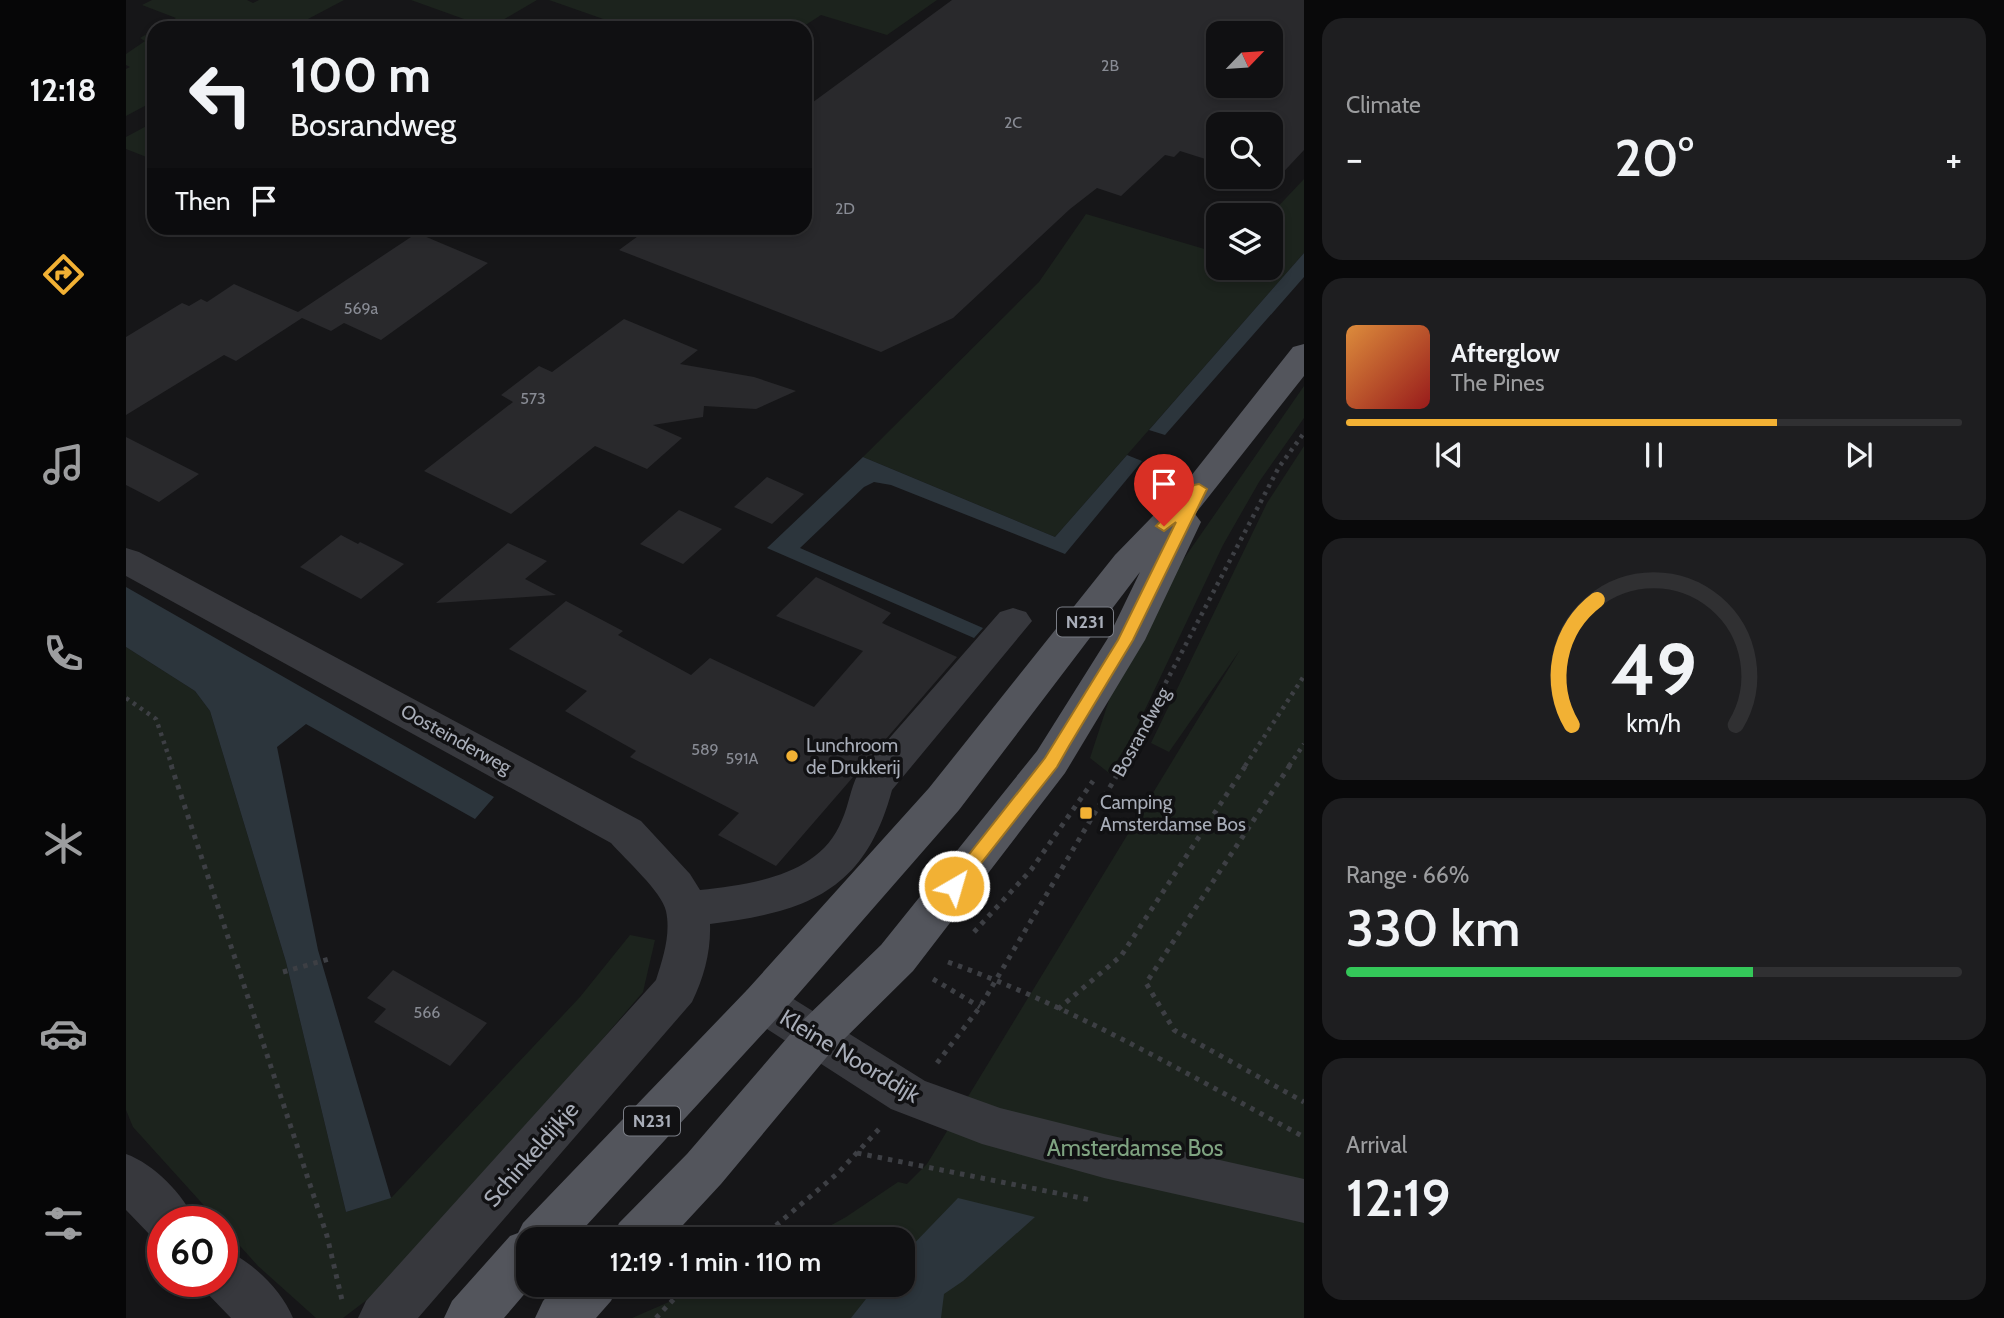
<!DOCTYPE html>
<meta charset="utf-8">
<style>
:root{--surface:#101012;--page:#1e1e20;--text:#f1f3f6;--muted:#9c9d9f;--line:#303032;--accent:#f2b134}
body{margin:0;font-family:Cabin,sans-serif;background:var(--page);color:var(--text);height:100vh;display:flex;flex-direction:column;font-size:26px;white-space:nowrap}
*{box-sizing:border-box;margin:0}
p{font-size:23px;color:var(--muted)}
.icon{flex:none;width:38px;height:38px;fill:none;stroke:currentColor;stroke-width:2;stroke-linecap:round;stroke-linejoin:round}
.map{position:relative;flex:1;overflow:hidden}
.drawer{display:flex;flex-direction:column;gap:18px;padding:18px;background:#09090a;width:700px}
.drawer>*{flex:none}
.banner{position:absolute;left:21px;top:21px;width:665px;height:214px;border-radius:21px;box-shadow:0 4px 10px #0003,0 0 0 2px var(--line);background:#101012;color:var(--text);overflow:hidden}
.needle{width:46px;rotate:65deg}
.fabs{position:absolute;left:1080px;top:21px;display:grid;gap:14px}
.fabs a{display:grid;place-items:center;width:77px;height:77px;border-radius:14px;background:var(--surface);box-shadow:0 4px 10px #0003,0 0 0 2px var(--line);font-size:35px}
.speed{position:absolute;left:21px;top:1206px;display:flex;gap:14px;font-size:35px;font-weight:700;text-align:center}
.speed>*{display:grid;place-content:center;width:91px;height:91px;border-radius:50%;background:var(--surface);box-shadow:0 4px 10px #0003,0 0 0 2px var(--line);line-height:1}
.speed .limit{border:10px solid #d22;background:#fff;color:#111}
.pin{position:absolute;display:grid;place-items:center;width:60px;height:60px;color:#fff;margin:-72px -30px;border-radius:50% 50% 50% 0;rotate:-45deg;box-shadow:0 0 7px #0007}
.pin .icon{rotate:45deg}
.me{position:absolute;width:77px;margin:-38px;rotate:38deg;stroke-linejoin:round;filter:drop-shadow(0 0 5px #0008)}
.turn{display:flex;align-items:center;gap:24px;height:147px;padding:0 28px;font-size:32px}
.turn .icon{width:91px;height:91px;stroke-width:2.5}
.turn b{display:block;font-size:49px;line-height:60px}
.then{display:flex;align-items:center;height:66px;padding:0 28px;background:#0003;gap:14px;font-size:26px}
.big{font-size:52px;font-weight:600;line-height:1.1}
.drawer .widget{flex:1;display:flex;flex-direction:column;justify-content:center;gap:10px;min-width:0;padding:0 24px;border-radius:21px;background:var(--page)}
.drawer .dial{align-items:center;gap:0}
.dial svg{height:182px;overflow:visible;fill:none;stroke:var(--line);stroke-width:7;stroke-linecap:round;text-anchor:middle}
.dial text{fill:var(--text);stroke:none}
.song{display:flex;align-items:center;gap:21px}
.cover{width:84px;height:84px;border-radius:10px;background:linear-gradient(135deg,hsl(30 70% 55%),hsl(0 70% 35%))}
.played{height:7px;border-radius:4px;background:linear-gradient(90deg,var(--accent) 70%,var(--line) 70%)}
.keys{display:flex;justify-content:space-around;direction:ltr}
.heat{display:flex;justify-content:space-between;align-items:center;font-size:38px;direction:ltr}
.charge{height:10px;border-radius:5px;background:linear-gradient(90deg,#34c759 66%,var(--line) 0)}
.trip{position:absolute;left:390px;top:1227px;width:399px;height:70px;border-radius:21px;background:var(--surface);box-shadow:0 4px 10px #0003,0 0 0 2px var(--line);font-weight:600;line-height:70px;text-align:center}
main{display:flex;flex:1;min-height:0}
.menu{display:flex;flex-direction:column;width:126px;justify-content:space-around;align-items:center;background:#060607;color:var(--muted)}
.menu .icon{width:49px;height:49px}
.menu .active{color:var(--accent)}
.menu b{font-size:32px;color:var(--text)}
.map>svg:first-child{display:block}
.green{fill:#1c231d}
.water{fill:#2c353c}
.building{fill:#29292c;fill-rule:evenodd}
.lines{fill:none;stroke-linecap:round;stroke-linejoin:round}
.path-far1{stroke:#3d3f44;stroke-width:4.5;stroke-dasharray:3.5 5;stroke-linecap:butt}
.path{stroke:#3d3f44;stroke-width:5;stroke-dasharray:4.5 6;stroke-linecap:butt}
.minor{fill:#37383d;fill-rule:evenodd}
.major{fill:#53555c;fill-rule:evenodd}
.route{fill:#f2b134;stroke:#9d7322;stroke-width:2}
.poi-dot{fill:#f2b134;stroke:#111113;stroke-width:2.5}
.labels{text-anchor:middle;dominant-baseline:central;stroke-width:7;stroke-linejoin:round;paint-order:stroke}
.number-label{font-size:16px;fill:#888b94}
.shield{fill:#111113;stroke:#7b7e86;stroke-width:2}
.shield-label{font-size:18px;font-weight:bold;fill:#a8adb8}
.street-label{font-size:19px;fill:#a8adb8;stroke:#111113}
.poi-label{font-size:19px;fill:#a8adb8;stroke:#111113;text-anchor:start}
.near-street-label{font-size:23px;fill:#a8adb8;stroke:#111113}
.near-park-label{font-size:23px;fill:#7fa381;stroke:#111113}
</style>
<main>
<nav class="menu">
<b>12:18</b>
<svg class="icon active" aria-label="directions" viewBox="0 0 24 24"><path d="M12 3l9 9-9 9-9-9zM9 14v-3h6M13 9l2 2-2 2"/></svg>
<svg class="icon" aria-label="music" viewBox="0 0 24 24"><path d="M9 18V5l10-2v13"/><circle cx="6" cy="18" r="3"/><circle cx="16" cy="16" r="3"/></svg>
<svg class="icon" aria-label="phone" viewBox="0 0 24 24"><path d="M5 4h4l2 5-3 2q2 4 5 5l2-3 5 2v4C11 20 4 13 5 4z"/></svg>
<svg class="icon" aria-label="climate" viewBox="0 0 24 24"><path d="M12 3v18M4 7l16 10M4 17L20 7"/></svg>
<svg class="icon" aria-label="car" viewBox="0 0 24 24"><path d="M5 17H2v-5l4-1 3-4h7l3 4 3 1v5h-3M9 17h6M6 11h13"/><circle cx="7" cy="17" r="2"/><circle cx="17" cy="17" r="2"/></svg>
<svg class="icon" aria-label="filters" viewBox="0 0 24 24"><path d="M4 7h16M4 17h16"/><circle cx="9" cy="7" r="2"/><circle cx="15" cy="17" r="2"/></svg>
</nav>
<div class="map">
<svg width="1178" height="1318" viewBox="0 0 1178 1318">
<rect width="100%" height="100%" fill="#161618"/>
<!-- green -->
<path class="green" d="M26,0H121L127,3L133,0H218L165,28H33L50,18L16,5Z
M285,0H411L363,28Z
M423,0H811L761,35L695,15L675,28H503Z
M28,30V101L0,116V69L4,67L0,65V54L19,41L14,38Z
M28,122V160L0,149V137Z
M1178,179V253L929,537L737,457L913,282L960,214L1092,253V268H1144V215Z
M1178,386V418L1133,482L1097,545L1006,737L983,773L964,758L984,697L1048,573Z
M1178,446V1318H506L582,1285L777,1284V1239H680L720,1217L772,1182L781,1184L801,1164L1114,650L1043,752L1025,743L1141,503Z
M0,647L69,691L84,711L160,962L220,1212L266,1197L454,997L504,935L529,940L517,992L275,1274L217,1318H190L132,1266L96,1226V1222L92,1221L7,1127L0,1110Z"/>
<!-- water -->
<path class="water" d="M1178,253V277L1039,435L1023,430Z
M1001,455L1016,461L939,554L765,485L748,482L738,487L674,548L857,628L848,638L641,548L737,457L929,537Z
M0,587L368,797L349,819L180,724L151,747L192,950L265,1198L220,1212L160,962L84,711L69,691L0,647Z
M832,1198L909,1217L837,1281L818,1294L815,1318H725L751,1285L777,1284V1255Z"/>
<!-- building -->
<path class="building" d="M826,0H1178V150L1149,181L1136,177H1144V124H1092V163L1054,151L1048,157L1039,155L995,196L971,188L944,209L827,318L755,352L493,250L523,228H679V108ZM1092,33H1144V86H1092Z
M291,233L362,263L255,340L218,323L205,331L176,318L110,361L98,355L0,415V337L56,303L63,306L75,299L81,302L108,284L172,312Z
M498,319L572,350L554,364L628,377L670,391L630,409L578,406L577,417L527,425L556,438L521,469L469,446L385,514L298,471L387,402L375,395L413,366L426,372Z
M0,437L73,474L33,502L0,485Z
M641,477L678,494L646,524L608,507Z
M553,510L596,529L557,564L514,544Z
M215,535L232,544L234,542L278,564L235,599L174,567Z
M382,543L421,561L399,579L430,595L310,603Z
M690,577L765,613L756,623L831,657L650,866L592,835L613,813L504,757L510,751L439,711L461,691L383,649L440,601L497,631L492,635L565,675L584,658L688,707L737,651L650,616Z
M267,970L361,1023L324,1066L248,1022L260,1009L241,998Z"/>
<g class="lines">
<!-- path-far1 -->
<path class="path-far1" d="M0,698L30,719L46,766
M996,766L1153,467L1178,433
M1119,766L1178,676
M1163,766L1178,744"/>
<!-- path -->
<path class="path" d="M45,765L201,1236L216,1300
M1164,765L1020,983L1048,1030L1178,1102
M848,932L905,870L967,781
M822,962C947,1007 1061,1074 1178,1137
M157,972L203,959
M807,979L854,1007
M932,1009L995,956L1120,765
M811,1063L854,1007L997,765
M731,1153L965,1200
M634,1239L712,1173L754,1128
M530,1318L562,1284"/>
<!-- minor -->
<path class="minor" d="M0,548L13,552L515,821L564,874L574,890C626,884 694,876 716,820C723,805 724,789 732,774L874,612L887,608L900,612L906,621L766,790C739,891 681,912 584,924C585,951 578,978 566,1002L292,1318H232L240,1301L530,980C537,958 545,934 540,911C536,892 499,859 485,843L0,576Z
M637,984L653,990L799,1081L874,1108L978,1134L1178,1179V1223L978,1178L856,1144L765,1109L621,1016L614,1003L621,990Z
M0,1154C28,1164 57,1194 70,1222H37V1242L27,1238L0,1210Z
M96,1249C125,1260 155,1289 167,1318H105L78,1290L74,1281H96Z"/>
<!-- major -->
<path class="major" d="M1178,344V376L1069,514L1075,522L1019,640L939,773L787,971L705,1052L595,1184L544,1239H486L493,1223L561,1154L673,1024L755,945L911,751L982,638L1014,572L833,810L653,1016L448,1239H402V1284H407L378,1318H318L326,1301L384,1236L392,1233L397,1223L621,990L803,788L989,555L1061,481L1167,347Z
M432,1284H493L485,1301L470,1318H409L417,1301Z"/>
</g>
<!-- route -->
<path class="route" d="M1073,484L1081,489L1007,640L943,746L931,767L834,890H822L819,886L822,881L919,758L992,640L1050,522L1038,531L1030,526L1068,485Z"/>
<!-- markers -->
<g class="poi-dot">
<circle cx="666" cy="756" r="7"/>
<rect x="953" y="806" width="14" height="14" rx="3.5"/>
</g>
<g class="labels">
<!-- number labels -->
<g class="number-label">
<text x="984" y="65">2B</text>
<text x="887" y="122">2C</text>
<text x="719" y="208">2D</text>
<text x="235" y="308">569a</text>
<text x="407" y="398">573</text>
<text x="579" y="749">589</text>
<text x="616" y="758">591A</text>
<text x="301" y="1012">566</text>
</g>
<!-- shield labels -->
<g class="shield">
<rect x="931" y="607.5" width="56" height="29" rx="5"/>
<rect x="498" y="1106.5" width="56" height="29" rx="5"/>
</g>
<g class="shield-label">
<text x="959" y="622">N231</text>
<text x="526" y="1121">N231</text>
</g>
<!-- street labels -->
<g class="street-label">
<text transform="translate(1015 732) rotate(-61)">Bosrandweg</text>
<text transform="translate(330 739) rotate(29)">Oosteinderweg</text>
</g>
<!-- poi labels -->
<g class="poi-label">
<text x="680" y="745">Lunchroom<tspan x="680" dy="22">de Drukkerij</tspan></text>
<text x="974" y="802">Camping<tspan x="974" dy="22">Amsterdamse Bos</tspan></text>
</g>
<!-- near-street labels -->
<g class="near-street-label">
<text transform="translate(724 1056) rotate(31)">Kleine Noorddijk</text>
<text transform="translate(405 1154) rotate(-49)">Schinkeldijkje</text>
</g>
<!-- near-park labels -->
<g class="near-park-label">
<text x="1009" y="1148">Amsterdamse Bos</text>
</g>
</g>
</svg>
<div class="fabs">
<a><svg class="needle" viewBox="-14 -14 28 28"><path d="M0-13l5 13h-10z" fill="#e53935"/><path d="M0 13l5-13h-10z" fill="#9c9d9f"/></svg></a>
<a><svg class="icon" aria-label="search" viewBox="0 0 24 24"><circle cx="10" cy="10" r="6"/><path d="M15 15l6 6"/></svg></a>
<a><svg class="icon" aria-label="layers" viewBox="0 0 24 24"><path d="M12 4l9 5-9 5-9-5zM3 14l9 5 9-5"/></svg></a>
</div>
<div class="speed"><div class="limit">60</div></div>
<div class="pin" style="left:1038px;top:526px;background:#d93025"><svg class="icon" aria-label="arrive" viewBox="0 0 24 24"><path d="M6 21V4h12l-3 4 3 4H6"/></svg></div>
<svg class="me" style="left:828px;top:886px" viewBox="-20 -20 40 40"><circle r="17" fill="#f2b134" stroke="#fff" stroke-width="3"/><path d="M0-11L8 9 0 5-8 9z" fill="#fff"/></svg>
<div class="trip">12:19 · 1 min · 110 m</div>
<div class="banner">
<div class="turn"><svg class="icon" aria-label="left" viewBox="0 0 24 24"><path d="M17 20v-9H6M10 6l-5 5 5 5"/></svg><div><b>100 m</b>Bosrandweg</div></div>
<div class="then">Then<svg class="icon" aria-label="arrive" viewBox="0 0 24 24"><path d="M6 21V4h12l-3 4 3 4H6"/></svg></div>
</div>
</div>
<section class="drawer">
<div class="widget"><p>Climate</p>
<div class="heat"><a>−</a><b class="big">20°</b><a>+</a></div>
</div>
<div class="widget">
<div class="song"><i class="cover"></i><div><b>Afterglow</b><p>The Pines</p></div></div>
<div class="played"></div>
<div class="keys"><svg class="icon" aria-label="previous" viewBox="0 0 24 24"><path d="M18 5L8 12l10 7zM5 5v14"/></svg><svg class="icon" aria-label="pause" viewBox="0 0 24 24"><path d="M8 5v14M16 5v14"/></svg><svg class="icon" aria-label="next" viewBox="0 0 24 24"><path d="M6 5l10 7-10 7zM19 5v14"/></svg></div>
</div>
<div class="widget dial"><svg viewBox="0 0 100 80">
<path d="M14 69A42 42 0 1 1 86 69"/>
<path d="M14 69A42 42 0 0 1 25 14" stroke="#f2b134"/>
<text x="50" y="56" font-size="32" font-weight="700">49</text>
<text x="50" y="72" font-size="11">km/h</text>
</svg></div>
<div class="widget"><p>Range · 66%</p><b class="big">330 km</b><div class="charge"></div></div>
<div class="widget"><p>Arrival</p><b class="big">12:19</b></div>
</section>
</main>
